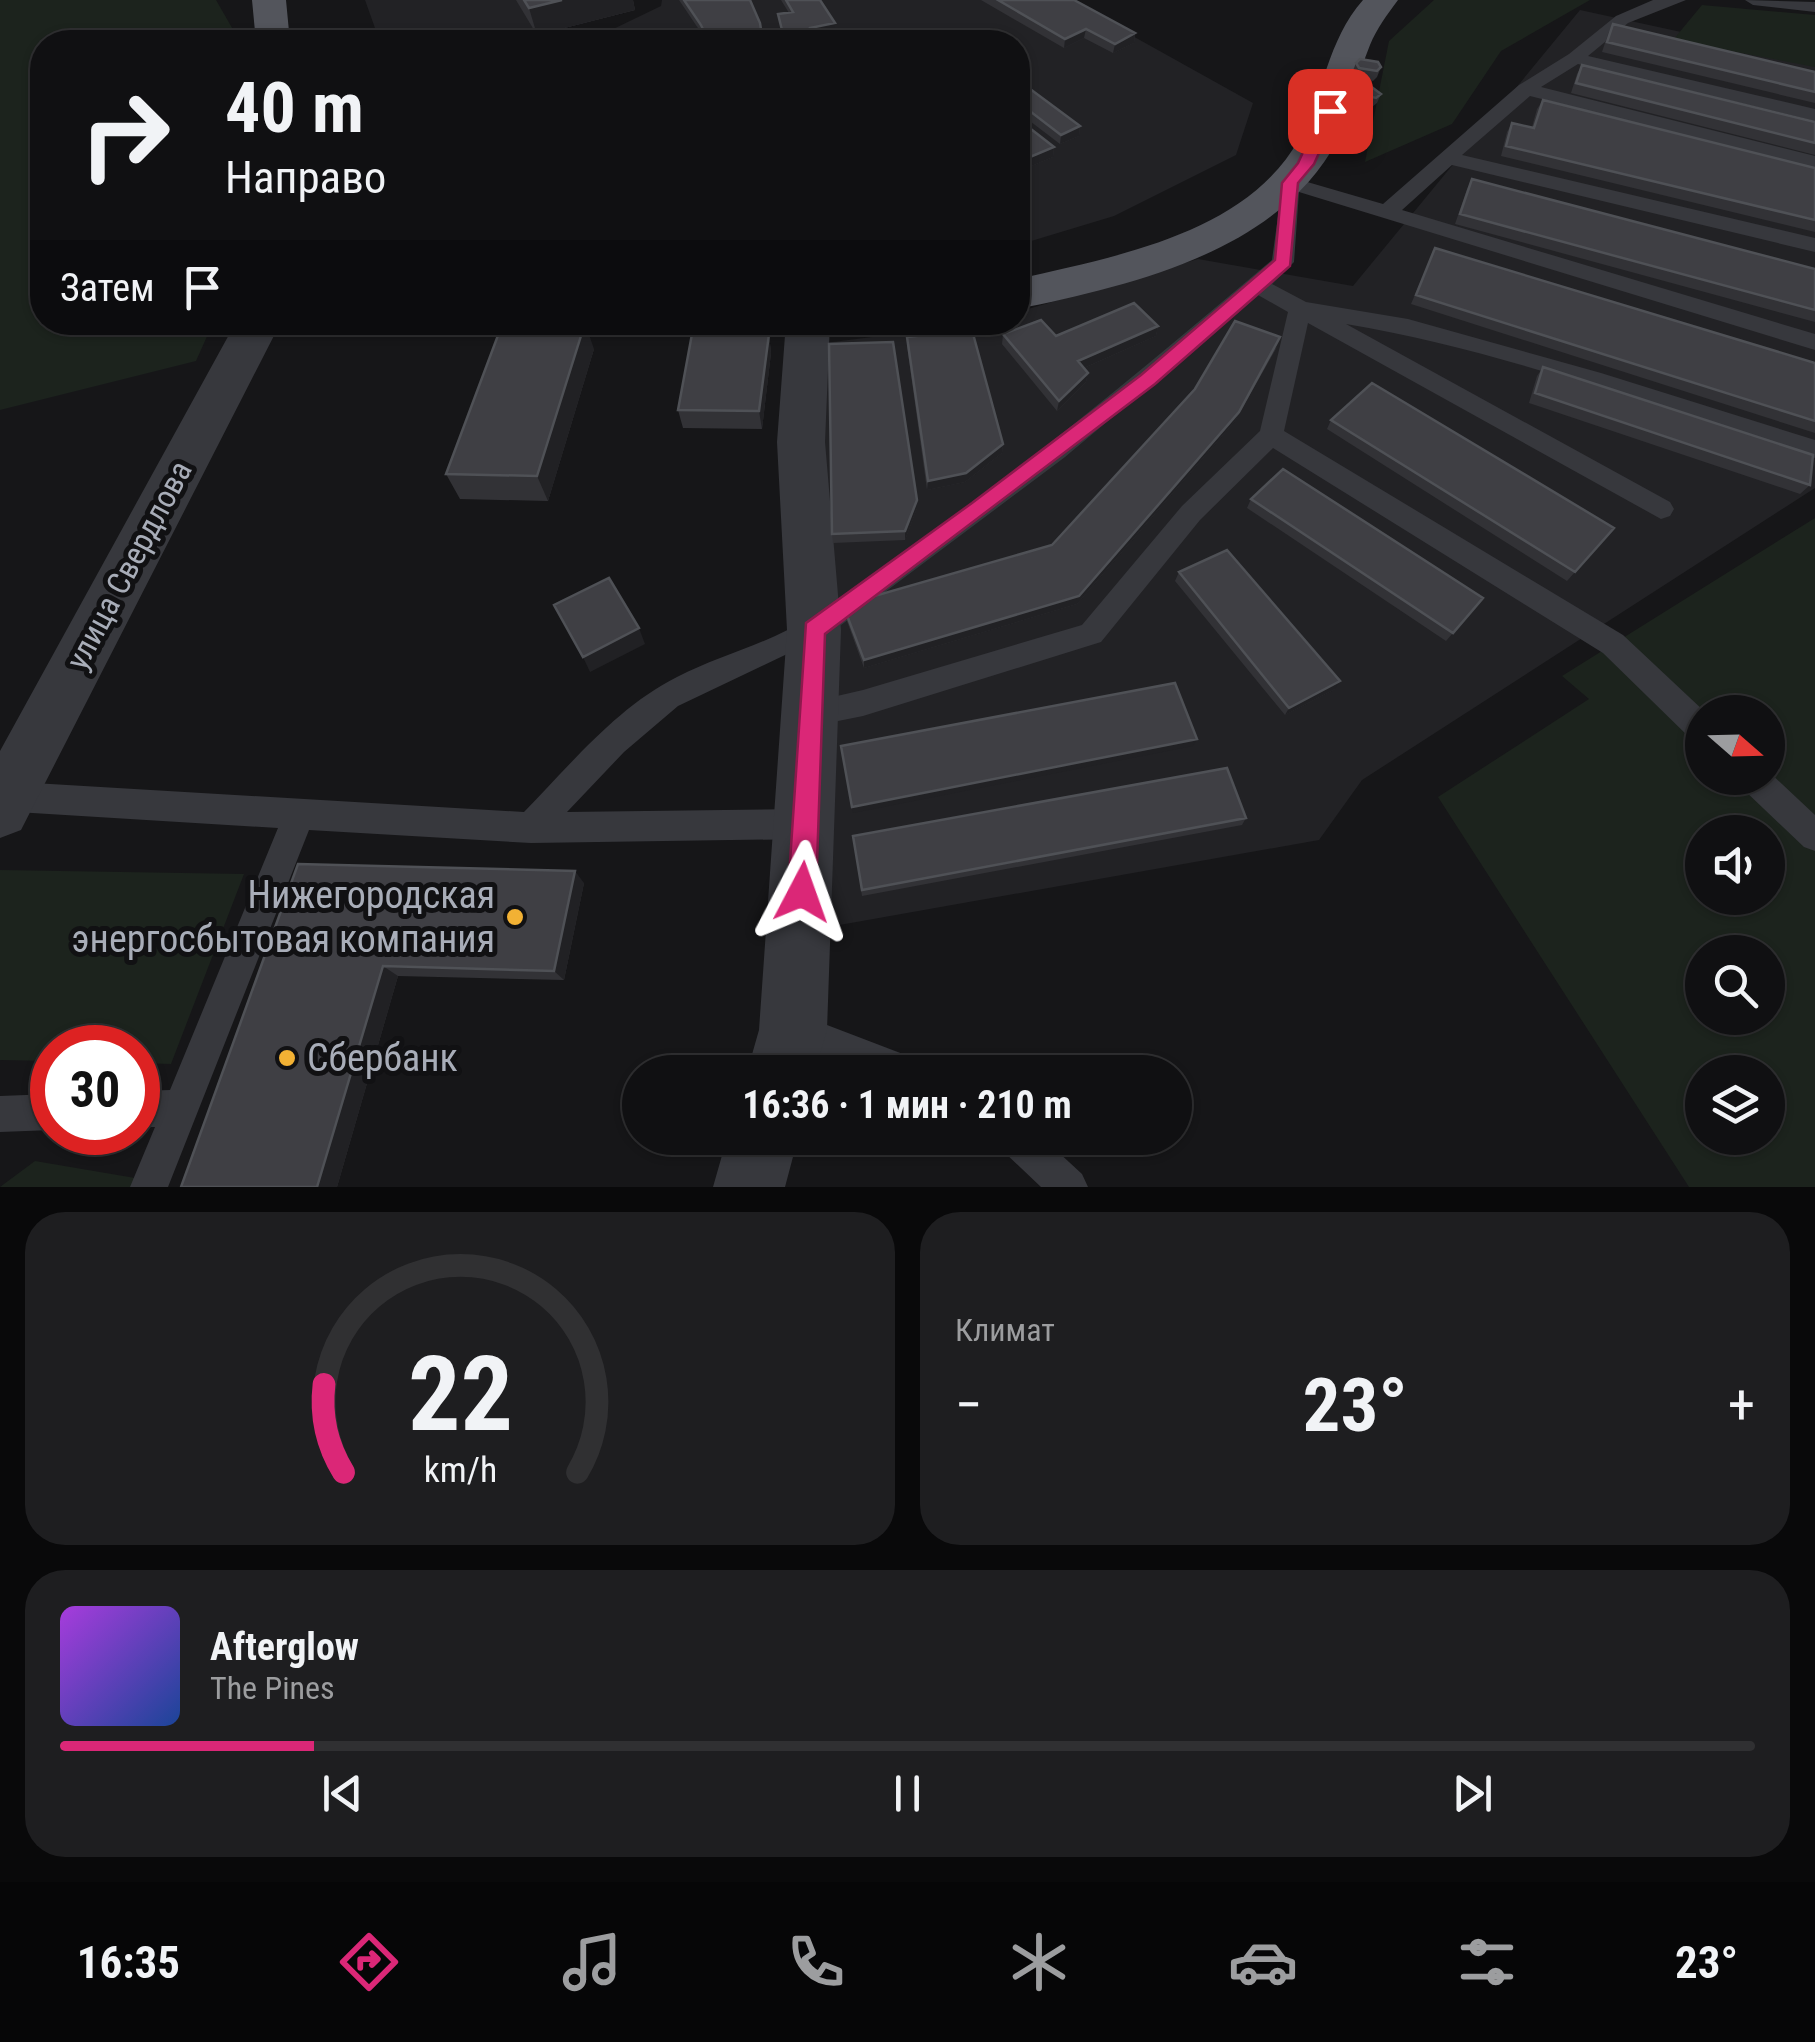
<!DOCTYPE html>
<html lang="ru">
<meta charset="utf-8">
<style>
:root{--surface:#101012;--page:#1e1e20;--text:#f1f3f6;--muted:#9c9d9f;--line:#303032;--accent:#db2777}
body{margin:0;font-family:"Roboto Condensed",sans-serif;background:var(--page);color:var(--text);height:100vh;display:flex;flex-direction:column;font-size:38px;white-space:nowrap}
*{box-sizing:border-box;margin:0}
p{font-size:32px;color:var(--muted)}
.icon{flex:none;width:55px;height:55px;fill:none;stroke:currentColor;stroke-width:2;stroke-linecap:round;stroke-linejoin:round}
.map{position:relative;height:1187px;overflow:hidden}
.details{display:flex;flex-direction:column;gap:25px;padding:25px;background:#09090a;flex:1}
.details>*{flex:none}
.banner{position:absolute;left:30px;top:30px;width:1000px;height:305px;border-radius:40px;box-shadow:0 2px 8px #0004,0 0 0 2px var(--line);background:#101012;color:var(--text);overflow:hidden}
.needle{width:65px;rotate:110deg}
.controls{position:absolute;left:1685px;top:695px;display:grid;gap:20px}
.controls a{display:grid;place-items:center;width:100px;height:100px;border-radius:50%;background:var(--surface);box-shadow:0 2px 8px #0004,0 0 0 2px var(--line);font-size:50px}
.speed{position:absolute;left:30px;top:1025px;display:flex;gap:20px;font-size:50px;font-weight:700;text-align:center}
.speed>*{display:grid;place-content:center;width:130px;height:130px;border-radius:50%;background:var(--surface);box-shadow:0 2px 8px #0004,0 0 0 2px var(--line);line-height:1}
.speed .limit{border:15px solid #d22;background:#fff;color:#111}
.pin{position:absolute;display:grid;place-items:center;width:85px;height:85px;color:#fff;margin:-42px;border-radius:20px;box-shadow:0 5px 15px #0006}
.me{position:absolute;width:110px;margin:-55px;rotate:4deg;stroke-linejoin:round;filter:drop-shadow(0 0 8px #0008)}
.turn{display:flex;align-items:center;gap:35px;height:210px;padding:0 30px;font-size:45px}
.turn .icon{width:130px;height:130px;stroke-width:2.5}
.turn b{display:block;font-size:70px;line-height:85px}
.then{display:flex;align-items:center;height:95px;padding:0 30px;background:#0003;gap:20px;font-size:38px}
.big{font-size:75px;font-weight:700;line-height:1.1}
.details .card{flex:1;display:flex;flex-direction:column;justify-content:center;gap:15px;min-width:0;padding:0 35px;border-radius:40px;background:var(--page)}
.details .dial{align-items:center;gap:0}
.dial svg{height:260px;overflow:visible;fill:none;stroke:var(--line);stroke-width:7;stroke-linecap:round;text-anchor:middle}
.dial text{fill:var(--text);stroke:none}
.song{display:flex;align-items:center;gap:30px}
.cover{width:120px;height:120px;border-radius:15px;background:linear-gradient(135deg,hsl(280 70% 55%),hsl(220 70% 35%))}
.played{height:10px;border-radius:5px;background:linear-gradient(90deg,var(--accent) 15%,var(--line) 15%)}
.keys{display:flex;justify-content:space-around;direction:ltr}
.heat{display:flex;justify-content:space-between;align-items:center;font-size:55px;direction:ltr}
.details .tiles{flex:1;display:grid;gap:25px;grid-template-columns:1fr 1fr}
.card:last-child{grid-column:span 2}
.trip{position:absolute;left:622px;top:1055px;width:570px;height:100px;border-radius:50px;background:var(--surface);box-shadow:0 2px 8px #0004,0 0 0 2px var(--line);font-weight:700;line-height:100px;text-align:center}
.tab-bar{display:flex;height:160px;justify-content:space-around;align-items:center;background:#060607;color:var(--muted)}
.tab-bar .icon{width:70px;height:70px}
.tab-bar .on{color:var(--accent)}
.tab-bar b{font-size:45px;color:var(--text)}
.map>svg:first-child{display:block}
.built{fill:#222225}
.green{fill:#1c231d;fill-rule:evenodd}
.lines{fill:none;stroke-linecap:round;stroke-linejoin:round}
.service{fill:#37383d;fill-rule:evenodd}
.minor{fill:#37383d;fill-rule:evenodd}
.primary{fill:#53555c;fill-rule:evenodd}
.wall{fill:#323236}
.shaded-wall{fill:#212124}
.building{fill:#3f3f44;stroke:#4f5156;stroke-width:2.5}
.route{fill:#db2777;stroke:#8e194d;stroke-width:2.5}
.poi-dot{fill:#f2b134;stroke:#111113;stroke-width:4}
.labels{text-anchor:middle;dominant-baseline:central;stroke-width:10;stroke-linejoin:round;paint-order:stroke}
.street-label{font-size:32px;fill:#a8adb8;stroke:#111113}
.near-poi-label{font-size:38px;fill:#a8adb8;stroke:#111113;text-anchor:end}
</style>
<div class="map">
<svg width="1815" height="1187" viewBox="0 0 1815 1187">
<rect width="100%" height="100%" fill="#161618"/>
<!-- built -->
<path class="built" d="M365,0H628L635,10L537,35L444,42H380Z
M662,0H1068L1253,103L1236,155L1114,216L1018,245V42H606L605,33L661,6Z
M1580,10L1815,61V488L1362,780L1319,840L817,929V344L983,323L1018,322V312L1198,259L1353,286Z"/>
<!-- green -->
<path class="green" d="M0,0H216L235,33L236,42H42V322L213,323L196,361L0,410Z
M1434,0H1590L1501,51L1452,124L1365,162L1389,41Z
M1702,5L1815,15V67L1673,40Z
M1815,518V1187H1689L1438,797L1589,699L1562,676ZM1702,712H1768V778H1702ZM1702,832H1768V898H1702ZM1702,952H1768V1018H1702ZM1702,1072H1768V1138H1702Z
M0,870L244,874L171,1064L138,1063V1048H52V1061L0,1060Z
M35,1161L141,1179L137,1187H0Z"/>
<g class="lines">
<!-- service -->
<path class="service" d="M1653,0H1686L1628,23L1588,56L1815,109V121L1578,64L1541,87L1815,156V168L1530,96L1462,155L1815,238V252L1452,165L1402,210L1815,334V350L1299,192L1294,262L1272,284L1306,302L1408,319L1601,373L1815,440V458C1660,410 1506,351 1346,324L1670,502L1674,509L1670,516L1661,519L1308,323L1284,431L1623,635L1705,712L1702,742L1691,739L1603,653L1273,448L1200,520L1101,642L863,716L808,727L798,723L793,714L798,705L863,690L1082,625L1182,506L1260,431L1288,312L1258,295L1065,457L829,634L678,706L624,752L567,812L806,809L817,813L822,824L817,835L806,839L531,843L309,830L168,1187H130L155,1127H138V1091L170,1090L278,828L0,811V781L524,812C571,764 617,707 677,677C720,655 768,644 809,618C972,512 1124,385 1272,260L1283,179H1297L1383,204L1519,85L1569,54L1616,16Z
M1745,0L1815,2V12L1753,5Z
M1768,771L1815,815V851L1804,847L1742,788L1738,778H1768Z
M793,1012L916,1059L921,1072H858L781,1042L775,1030L781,1018Z
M52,1094V1130L0,1132V1096Z
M997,1138H1043L1082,1174L1088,1187H1041L1003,1151Z"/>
<!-- minor -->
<path class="minor" d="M236,322H281L21,830L0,838V751Z
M786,322H830L825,442L841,630L827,1030L815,1072H747L759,1030L787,630L777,442Z
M727,1138H798L785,1187H713Z"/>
<!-- primary -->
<path class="primary" d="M252,0H286L290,42H256Z
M1363,0H1398C1387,15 1377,28 1370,45C1357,76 1353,110 1338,139C1279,252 1132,285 1018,309V279C1113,257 1247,234 1299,139C1324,93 1327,41 1363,0Z"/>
</g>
<!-- wall -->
<path class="wall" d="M516,0H633L635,10L537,35Z
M679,0H750L763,42H706L702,34Z
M781,0H820L835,23V32L812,37L813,42H783L778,14L789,13Z
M981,0H1074L1135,33L1134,43L1113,53L1084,38L1064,48Z
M1613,24L1815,72V103L1602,52L1608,34Z
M1356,63L1381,67L1377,77L1373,81L1355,78L1352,73Z
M1582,65L1815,122V155L1571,93L1577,74Z
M1018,80L1080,126L1079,136L1060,144L1018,112Z
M1355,89L1381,94L1377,103L1372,107L1354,104L1352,99Z
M1543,100L1815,168V232L1501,156L1507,132L1512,123L1532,127L1537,109Z
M1018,119L1054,147L1053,157L1029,167L1018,157Z
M1472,179L1815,269V322L1455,224L1467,189Z
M1435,248L1815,363V433L1411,304Z
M1158,326L1156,336L1084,368L1088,373L1086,382L1057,411L1002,344L1003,334L1056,336Z
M769,334L771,353L762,429L683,428L678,410Z
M907,337L1003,444L1002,453L965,482L927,490L907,346Z
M1277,347L1235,421L1077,604L864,668L844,613L843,605L1052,545Z
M594,349L548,501L460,499L446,474Z
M1543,367L1810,485L1800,494L1529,403L1537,376Z
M1331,420L1614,528L1567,581L1327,429Z
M1251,499L1483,598L1446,641L1247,508Z
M917,508L905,540L833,543L832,534Z
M1179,572L1335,689L1285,715L1175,581Z
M1246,818L1242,825L862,896L853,836Z
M298,864L584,883L564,980L398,976L337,1187Z"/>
<!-- shaded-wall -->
<path class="shaded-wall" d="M562,0H633L635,10L537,35L529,8Z
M835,23V32L810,37V28Z
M1086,29L1084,38L1064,48L1065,39Z
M1135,33L1134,43L1113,53L1115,44Z
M1080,126L1079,136L1060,144L1061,135Z
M1054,147L1053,157L1029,167L1030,157Z
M585,323L594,349L548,501L537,476Z
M1158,326L1156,336L1077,371L1078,361Z
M769,334L771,353L762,429L759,411Z
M1280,337L1235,421L1077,604L864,668V660L1079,596Z
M1088,373L1086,382L1057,411L1059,401Z
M1003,444L1002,453L965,482L927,490L928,481Z
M917,500V508L905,540V531Z
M639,628L645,644L590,672L583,657Z
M1340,681L1335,689L1285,715L1289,708Z
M1197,739L1193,746L853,813L852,807Z
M575,871L584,883L564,980L554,971Z
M383,966L398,976L337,1187H317Z"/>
<!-- building -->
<path class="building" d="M524,0H562L529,8Z
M684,0H750L760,23L763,42H709L701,25Z
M786,0H820L835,23L810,28L813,42H785L778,14L793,12Z
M998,0H1074L1135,33L1115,44L1086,29L1065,39Z
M1613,24L1815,72V92L1607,42Z
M949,30L966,42H939L931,37Z
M1360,59L1378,62L1381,67L1377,71L1359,68L1356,63Z
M1582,65L1815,122V143L1576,83Z
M1018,80L1080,126L1061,135L1018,102Z
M1359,85H1369L1381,94L1376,98L1358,94L1355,89Z
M1543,100L1815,168V220L1506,146L1512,123L1534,128Z
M1018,119L1054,147L1030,157L1018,147Z
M1472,179L1815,269V310L1460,214Z
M1435,248L1815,363V421L1416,295Z
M1134,303L1158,326L1078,361L1088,373L1059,401L1003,334L1041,320L1056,336Z
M1235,321L1280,337L1239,412L1079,596L864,660L843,605L1052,545L1195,389Z
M503,322L585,323L537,476L446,474Z
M972,330L1003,444L966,473L928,481L907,337Z
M692,334H769L759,411L678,410Z
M893,342L917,500L905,531L832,534L829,344Z
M1543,367L1813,455L1810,485L1535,393Z
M1372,383L1614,528L1575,572L1331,420Z
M1283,469L1483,598L1453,633L1251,499Z
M1227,550L1340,681L1289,708L1179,572Z
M609,578L639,628L583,657L554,605Z
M1175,683L1197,739L852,807L841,746Z
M1227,768L1246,818L862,890L853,836Z
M298,864L575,871L554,971L383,966L317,1187H181Z"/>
<!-- route -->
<path class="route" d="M1330,106L1338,111L1314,164L1298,183L1290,266L1155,384L825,634L816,892L812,902L802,906L792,902L788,892L806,623L972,503L1141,375L1275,260L1282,183L1298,163L1322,111Z"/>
<!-- markers -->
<g class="poi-dot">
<circle cx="515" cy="917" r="10"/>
<circle cx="287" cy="1058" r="10"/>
</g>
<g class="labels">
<!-- street labels -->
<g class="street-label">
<text transform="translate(129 565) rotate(-62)">улица Свердлова</text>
</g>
<!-- near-poi labels -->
<g class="near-poi-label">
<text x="495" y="895">Нижегородская<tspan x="495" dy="44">энергосбытовая компания</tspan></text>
<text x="307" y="1058" text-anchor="start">Сбербанк</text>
</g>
</g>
</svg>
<div class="controls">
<a><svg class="needle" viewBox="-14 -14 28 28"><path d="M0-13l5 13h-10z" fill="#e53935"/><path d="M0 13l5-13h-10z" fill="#9c9d9f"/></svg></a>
<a><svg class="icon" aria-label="sound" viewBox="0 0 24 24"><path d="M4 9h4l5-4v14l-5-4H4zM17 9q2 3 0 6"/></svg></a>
<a><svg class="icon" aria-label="search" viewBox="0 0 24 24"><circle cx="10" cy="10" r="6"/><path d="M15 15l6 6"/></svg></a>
<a><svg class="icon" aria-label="layers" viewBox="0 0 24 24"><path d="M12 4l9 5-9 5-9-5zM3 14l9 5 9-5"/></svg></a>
</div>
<div class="speed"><div class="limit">30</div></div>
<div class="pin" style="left:1330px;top:111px;background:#d93025"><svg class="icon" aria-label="arrive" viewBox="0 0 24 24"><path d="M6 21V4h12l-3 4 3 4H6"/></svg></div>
<svg class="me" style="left:802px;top:892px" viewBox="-20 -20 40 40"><path d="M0-17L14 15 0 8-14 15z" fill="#db2777" stroke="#fff" stroke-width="4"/></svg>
<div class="trip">16:36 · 1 мин · 210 m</div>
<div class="banner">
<div class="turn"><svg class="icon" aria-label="right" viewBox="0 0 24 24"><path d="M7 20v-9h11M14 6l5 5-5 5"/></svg><div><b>40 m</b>Направо</div></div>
<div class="then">Затем<svg class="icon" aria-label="arrive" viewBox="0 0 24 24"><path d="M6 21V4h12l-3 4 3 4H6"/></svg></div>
</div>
</div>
<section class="details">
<div class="tiles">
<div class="card dial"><svg viewBox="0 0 100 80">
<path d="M14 69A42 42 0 1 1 86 69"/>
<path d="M14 69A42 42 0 0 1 8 42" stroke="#db2777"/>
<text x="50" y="56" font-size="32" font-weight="700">22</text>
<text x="50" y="72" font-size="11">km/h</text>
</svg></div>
<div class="card"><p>Климат</p>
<div class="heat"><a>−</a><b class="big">23°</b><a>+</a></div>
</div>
<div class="card">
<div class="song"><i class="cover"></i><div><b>Afterglow</b><p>The Pines</p></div></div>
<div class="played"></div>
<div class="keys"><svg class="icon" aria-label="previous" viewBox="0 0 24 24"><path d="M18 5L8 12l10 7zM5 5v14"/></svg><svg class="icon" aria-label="pause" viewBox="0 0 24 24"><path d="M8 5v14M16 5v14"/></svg><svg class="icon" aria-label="next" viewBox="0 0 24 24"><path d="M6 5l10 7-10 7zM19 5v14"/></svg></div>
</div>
</div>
</section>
<nav class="tab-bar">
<b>16:35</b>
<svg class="icon on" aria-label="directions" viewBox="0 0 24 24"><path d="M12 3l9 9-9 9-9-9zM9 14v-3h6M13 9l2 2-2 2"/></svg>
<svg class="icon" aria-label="music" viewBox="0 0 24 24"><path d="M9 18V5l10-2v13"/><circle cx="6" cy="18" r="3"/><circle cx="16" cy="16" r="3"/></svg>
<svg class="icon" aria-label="phone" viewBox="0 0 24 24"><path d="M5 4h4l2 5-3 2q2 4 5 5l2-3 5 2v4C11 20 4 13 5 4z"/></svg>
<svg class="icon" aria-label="climate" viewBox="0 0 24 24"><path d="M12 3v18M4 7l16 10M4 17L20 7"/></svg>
<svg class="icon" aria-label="car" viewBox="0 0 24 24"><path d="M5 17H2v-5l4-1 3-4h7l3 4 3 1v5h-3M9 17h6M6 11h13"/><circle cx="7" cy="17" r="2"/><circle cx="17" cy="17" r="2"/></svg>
<svg class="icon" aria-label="filters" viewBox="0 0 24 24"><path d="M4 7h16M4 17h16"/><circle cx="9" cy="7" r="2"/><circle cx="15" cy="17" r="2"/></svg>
<b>23°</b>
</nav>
